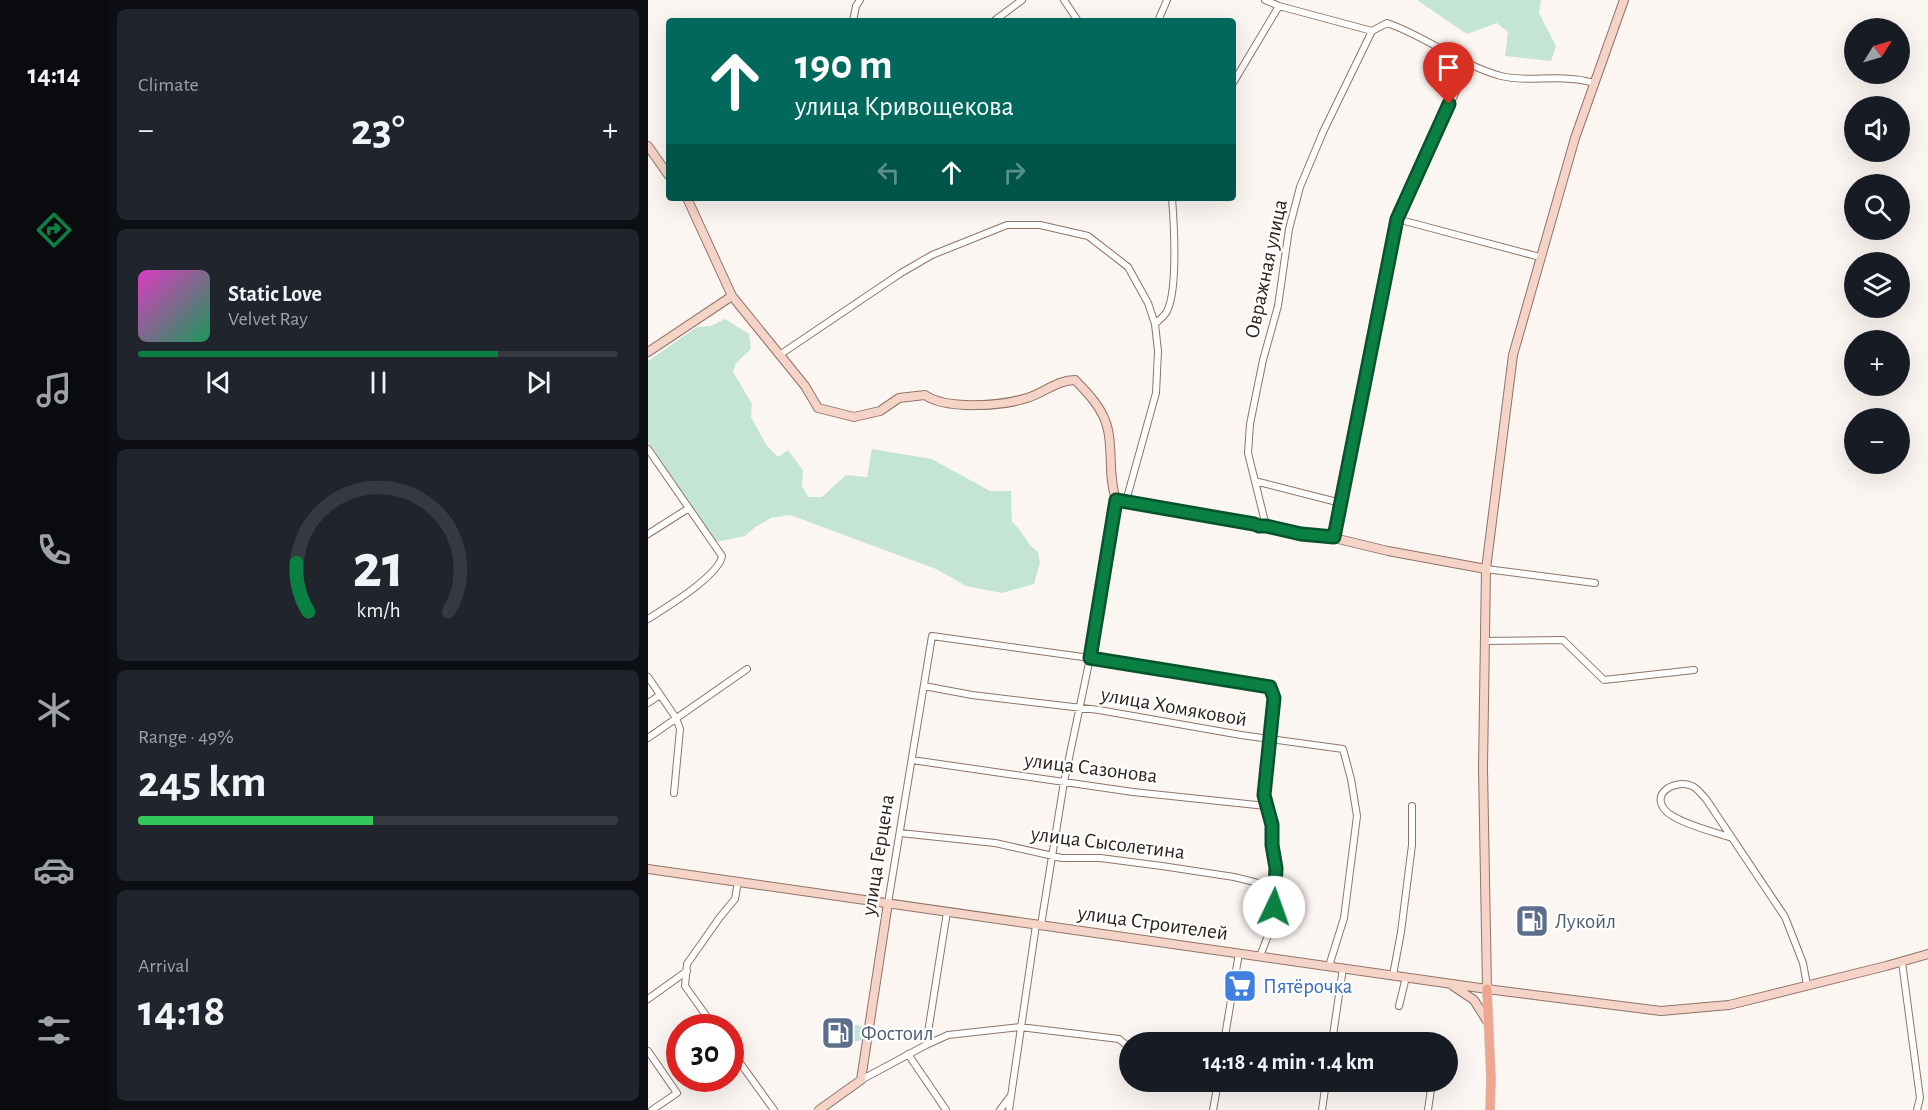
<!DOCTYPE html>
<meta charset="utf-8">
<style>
:root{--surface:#171b24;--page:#20242c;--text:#f1f3f6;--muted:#9ea1a6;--line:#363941;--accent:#0b8043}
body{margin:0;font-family:"Alegreya Sans",sans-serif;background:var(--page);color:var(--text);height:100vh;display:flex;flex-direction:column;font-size:22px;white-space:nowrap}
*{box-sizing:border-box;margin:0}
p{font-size:20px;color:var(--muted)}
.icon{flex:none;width:33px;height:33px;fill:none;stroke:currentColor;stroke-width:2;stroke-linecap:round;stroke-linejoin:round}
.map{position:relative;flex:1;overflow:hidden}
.sheet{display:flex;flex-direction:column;gap:9px;padding:9px;background:#0d0f14;width:540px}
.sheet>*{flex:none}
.guide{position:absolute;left:18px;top:18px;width:570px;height:183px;border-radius:6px;box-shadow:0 6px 24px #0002;background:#00695c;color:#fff;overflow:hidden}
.needle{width:39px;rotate:53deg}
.controls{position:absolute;left:1196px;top:18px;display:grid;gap:12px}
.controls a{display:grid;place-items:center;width:66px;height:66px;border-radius:50%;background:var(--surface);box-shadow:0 6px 24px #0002;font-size:30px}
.speed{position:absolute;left:18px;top:1014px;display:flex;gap:12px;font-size:30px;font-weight:700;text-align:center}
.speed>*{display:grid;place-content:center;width:78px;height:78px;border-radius:50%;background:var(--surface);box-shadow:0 6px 24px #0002;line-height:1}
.speed .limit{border:9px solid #d22;background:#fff;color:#111}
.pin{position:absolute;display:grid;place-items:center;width:51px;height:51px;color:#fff;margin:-62px -26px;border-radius:50% 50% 50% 0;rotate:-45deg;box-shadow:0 0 6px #0007}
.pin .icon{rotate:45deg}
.me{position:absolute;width:66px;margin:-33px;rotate:3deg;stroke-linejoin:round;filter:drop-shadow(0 0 4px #0008)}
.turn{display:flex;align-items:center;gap:21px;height:126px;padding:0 30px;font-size:27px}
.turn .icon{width:78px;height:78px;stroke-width:2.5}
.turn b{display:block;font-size:42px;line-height:51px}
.lanes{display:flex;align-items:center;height:57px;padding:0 30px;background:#0003;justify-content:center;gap:30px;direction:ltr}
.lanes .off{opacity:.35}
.big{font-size:45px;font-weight:700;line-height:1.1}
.sheet .card{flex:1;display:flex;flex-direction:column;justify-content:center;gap:9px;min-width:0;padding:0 21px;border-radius:9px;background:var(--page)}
.sheet .dial{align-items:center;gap:0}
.dial svg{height:156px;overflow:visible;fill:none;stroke:var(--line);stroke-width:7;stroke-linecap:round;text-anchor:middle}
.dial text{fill:var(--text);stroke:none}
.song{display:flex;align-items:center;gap:18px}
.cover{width:72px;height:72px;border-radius:9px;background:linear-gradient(135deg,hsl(310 70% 55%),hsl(150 70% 35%))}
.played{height:6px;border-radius:3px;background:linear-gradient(90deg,var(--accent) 75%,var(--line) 75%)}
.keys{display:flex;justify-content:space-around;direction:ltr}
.heat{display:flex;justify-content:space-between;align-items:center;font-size:33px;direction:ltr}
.charge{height:9px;border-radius:4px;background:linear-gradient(90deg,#34c759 49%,var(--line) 0)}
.trip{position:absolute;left:471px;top:1032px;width:339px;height:60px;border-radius:30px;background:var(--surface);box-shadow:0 6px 24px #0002;font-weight:700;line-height:60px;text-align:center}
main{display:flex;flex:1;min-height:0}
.tab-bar{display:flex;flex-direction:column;width:108px;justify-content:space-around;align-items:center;background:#090b0e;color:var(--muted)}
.tab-bar .icon{width:42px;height:42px}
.tab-bar .current{color:var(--accent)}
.tab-bar b{font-size:27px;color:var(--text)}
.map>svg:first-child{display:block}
.green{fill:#c5e5d4}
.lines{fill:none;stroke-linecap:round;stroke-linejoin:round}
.street-casing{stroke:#8e7567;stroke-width:8}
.secondary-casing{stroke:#8e7567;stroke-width:10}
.primary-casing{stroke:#d5d3d2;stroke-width:10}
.street{stroke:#fff;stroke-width:6}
.secondary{stroke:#f6d3c7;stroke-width:8}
.primary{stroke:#eca78e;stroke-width:9}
.route-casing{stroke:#07532c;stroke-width:15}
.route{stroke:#0b8043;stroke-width:10}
.labels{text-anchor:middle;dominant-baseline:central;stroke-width:4.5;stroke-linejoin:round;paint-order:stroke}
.street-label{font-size:21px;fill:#2d231e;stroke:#fff}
.service-label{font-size:21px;fill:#4e5e75;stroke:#fff;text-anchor:start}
.shop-label{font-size:21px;fill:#366cbe;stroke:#fff;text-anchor:start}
</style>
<main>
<nav class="tab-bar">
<b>14:14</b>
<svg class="icon current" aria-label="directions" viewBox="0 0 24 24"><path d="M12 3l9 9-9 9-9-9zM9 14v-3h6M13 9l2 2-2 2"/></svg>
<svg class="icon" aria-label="music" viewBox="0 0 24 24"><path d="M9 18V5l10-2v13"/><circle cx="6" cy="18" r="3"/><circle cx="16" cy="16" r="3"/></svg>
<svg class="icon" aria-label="phone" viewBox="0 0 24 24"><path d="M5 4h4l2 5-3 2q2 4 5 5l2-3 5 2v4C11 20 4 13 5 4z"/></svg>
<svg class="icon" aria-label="climate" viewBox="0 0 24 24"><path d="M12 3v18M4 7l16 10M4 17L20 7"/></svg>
<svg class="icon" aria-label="car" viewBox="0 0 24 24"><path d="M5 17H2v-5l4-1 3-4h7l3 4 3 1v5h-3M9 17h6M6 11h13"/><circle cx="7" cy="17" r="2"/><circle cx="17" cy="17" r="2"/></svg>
<svg class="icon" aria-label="filters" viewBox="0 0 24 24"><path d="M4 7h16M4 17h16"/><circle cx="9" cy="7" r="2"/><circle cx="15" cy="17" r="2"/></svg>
</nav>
<section class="sheet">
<div class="card"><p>Climate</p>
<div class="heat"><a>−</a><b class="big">23°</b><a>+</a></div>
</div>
<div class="card">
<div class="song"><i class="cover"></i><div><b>Static Love</b><p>Velvet Ray</p></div></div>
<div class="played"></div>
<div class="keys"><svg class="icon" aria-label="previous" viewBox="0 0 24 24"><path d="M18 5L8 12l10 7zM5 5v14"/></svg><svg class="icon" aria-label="pause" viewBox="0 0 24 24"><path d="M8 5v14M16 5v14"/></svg><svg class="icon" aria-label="next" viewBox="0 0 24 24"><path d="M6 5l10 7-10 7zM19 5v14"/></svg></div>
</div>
<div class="card dial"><svg viewBox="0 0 100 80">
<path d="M14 69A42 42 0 1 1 86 69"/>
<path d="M14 69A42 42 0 0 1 8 44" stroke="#0b8043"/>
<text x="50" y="56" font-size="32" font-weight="700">21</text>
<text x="50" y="72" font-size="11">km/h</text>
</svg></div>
<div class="card"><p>Range · 49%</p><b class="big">245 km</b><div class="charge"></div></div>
<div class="card"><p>Arrival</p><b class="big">14:18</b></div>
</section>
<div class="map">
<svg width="1280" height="1110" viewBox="0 0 1280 1110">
<rect width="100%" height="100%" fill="#fcf6f3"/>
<!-- green -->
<path class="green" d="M769,0H893L891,13L908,46L903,61L857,56L860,32L849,23L819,34Z
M77,319L101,334L103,349L88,363L85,372L104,404L103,417L119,446L130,457L140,450L155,470L154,486L160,497H174L198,475L219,477L224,449L284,459L342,491H363L364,522C377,533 376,542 390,552L392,563L386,584L354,593L318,586L288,569L142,515L123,518L106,528L97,536L68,542L0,442V361L49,327L63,326Z
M201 1033a8 8 0 1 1 16 0a8 8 0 1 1-16 0Z"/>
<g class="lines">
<defs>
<path id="street" d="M416,0L430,21
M617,0L631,6L724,31L739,23C778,36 812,65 853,76C876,82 900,76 923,79C931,79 938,81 946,83
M205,21L208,6L212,0
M346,21L374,0
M510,21L519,0
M585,83L631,6
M749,219L892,257
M133,354L253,273L284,255L359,225H392L440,236L480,267L500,303L507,324
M0,449L74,556C71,576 17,608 0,619
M607,481L693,503
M478,501L508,393L510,351L507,324C511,320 517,316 519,311C530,290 526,223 524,198
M618,526L600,453L602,424L615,360L630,306L641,229L652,187L675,132L724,31
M0,534L41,508
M686,538L749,219L821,63
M838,569L947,583
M836,641L915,640L956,680L1046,670
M0,677L28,718L32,729L26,793
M276,686L324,695L451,710L593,735L695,749L703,779L709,816L696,918L681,966
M0,703L12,695
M0,738L99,669
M264,760L485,792L618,806
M252,833L347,843L414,858H452L514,866L586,877L627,887
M1081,837C1066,832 1027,822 1017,810C1002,792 1029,779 1044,786C1049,788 1054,795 1058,799L1137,917L1155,963L1159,985
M240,903L284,636L442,658L622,687L626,698L616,795L623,825L624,845L628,868L626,907L621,933L612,956
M393,925L416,782L442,658L468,500
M1254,962L1272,1098L1269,1110
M745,975L753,932L764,845V806
M0,999L39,971
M751,1006L758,977
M67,1028L37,986L39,964L72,917L87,899L90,882
M576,1042L591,953
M684,1042L695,968
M278,1045L299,912
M82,1049L126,1110
M0,1051L29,1093L4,1110
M260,1054L298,1110
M213,1080L278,1045L300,1035L372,1027L471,1039L482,1048
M352,1110L361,1098
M361,1110L388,925
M565,1110L570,1082
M674,1110L678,1082
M780,1110L784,1082"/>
<path id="secondary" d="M0,146L21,176
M39,198L84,296L157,386L170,408L206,417L232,411L251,398L277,395C298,410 354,406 379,398C396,393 409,380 427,380C441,394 456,410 460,430C465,453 460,476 468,500L606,524L611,526H618L653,534L686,538L740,551L838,569
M0,352L84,296
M0,869L839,989L1013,1011L1081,1005L1238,966L1280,954
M805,986L826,1000L839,1021
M839,989L835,768L838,569L865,355L927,138L976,0
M171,1110L213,1080L240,903"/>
<path id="primary" d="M839,989L843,1079L842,1110"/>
</defs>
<!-- street casing -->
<use href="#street" class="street-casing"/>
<!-- secondary casing -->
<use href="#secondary" class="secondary-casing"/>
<!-- primary casing -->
<use href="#primary" class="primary-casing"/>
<!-- street -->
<use href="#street" class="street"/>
<!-- secondary -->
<use href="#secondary" class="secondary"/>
<!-- primary -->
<use href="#primary" class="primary"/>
</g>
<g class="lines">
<defs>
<path id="route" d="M626,907L628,868L624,845V825L616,795L626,698L622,687L442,658L468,500L606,524L611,526H618L653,534L686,537L749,219L801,104"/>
</defs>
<!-- route casing -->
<use href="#route" class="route-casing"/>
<!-- route -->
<use href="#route" class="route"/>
</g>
<!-- icons -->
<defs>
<symbol id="fuel-square" viewBox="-11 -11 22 22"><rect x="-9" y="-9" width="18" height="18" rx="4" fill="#5c6f8a" stroke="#fff"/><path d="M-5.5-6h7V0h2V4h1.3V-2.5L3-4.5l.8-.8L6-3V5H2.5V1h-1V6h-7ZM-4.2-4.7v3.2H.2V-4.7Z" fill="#fff"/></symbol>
<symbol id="supermarket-square" viewBox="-11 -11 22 22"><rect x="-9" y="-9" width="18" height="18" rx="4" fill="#3f7fe0" stroke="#fff"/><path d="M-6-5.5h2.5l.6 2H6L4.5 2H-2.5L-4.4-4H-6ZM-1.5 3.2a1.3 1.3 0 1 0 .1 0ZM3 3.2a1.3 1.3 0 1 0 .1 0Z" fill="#fff"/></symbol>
</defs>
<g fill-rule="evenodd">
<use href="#fuel-square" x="865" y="902" width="38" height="38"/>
<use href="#supermarket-square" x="573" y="967" width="38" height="38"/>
<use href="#fuel-square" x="171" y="1014" width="38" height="38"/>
</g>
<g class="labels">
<!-- street labels -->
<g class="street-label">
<text transform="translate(618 269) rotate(-78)">Овражная улица</text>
<text transform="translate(526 707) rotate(10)">улица Хомяковой</text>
<text transform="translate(443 768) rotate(7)">улица Сазонова</text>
<text transform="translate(460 843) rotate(7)">улица Сысолетина</text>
<text transform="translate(230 855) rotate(-81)">улица Герцена</text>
<text transform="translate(505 923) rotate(8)">улица Строителей</text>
</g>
<!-- service labels -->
<g class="service-label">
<text x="907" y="921">Лукойл</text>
<text x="213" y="1033">Фостоил</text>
</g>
<!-- shop labels -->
<g class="shop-label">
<text x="615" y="986">Пятёрочка</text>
</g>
</g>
</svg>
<div class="controls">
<a><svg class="needle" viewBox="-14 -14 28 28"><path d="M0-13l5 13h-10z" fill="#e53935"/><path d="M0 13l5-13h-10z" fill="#9ea1a6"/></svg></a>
<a><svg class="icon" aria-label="sound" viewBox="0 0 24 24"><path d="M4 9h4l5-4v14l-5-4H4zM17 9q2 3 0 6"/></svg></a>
<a><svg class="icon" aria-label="search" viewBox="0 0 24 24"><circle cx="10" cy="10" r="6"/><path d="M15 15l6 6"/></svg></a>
<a><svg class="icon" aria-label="layers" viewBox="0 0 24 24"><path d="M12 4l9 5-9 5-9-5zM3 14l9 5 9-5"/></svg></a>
<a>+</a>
<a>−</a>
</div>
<div class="speed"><div class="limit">30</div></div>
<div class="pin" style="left:801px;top:104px;background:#d93025"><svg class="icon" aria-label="arrive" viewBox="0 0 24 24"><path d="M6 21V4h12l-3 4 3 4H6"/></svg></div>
<svg class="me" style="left:626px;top:907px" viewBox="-20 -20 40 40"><circle r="19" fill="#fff"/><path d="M0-13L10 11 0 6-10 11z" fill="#0b8043"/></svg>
<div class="trip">14:18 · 4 min · 1.4 km</div>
<div class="guide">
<div class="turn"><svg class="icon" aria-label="ahead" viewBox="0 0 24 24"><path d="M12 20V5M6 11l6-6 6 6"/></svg><div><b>190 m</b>улица Кривощекова</div></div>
<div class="lanes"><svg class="icon off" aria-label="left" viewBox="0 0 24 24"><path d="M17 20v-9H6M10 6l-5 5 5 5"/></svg><svg class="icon" aria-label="ahead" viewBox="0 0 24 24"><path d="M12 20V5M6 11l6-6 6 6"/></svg><svg class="icon off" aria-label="right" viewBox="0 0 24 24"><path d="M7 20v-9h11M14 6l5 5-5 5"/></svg></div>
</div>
</div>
</main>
